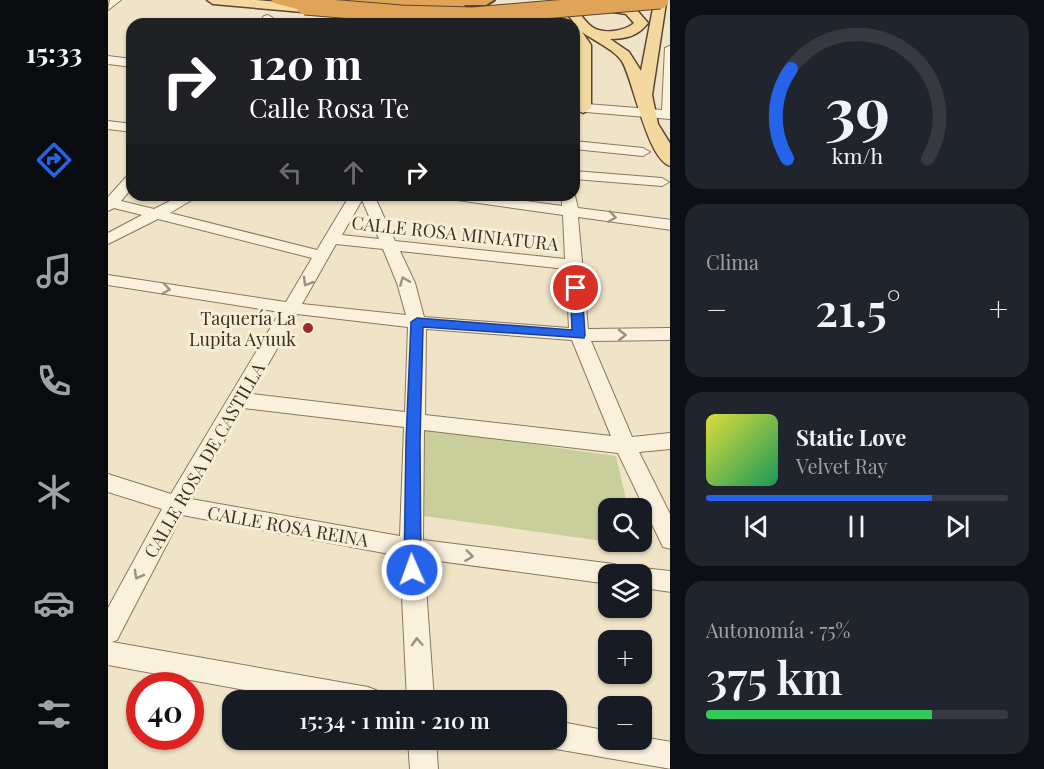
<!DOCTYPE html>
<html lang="es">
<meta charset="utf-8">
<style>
:root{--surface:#171b24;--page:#20242c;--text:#f1f3f6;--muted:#9ea1a6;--line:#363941;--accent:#2563eb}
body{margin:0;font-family:"Playfair Display",serif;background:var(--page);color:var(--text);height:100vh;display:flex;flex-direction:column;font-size:22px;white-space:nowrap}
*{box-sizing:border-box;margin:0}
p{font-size:20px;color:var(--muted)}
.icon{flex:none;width:33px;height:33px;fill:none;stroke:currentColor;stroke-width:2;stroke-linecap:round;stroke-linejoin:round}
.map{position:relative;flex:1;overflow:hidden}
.side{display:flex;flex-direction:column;gap:15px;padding:15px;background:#0d0f14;width:374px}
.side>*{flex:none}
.banner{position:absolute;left:18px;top:18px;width:454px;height:183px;border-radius:18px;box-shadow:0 2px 4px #0004;background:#202124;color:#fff;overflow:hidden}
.buttons{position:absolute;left:490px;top:498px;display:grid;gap:12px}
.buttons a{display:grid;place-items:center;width:54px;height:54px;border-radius:12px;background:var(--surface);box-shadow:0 2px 4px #0004;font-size:30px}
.speed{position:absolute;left:18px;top:672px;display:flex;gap:12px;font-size:30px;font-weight:700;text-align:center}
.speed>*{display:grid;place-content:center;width:78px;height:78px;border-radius:50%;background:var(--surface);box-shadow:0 2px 4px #0004;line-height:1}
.speed .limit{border:9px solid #d22;background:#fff;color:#111}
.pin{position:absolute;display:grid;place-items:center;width:51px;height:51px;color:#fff;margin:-26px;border:3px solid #fff;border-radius:50%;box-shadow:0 2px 6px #0007}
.me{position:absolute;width:66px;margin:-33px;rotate:358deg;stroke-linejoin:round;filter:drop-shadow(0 0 4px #0008)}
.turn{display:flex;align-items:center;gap:21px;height:126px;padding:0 24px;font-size:27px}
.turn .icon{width:78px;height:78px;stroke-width:2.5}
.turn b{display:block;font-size:42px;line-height:51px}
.lanes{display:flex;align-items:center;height:57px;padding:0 24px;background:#0003;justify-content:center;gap:30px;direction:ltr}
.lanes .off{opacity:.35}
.big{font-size:45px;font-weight:600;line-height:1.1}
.side .widget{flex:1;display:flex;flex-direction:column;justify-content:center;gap:9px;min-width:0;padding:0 21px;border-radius:18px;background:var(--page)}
.side .dial{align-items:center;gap:0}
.dial svg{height:156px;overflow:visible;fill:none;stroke:var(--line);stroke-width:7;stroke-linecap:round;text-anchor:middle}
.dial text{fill:var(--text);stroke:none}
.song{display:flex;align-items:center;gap:18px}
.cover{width:72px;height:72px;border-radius:9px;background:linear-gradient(135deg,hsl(60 70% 55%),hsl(150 70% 35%))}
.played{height:6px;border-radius:3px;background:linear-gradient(90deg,var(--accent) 75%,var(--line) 75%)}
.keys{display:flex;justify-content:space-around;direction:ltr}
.heat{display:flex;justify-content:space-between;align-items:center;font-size:33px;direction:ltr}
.charge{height:9px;border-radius:4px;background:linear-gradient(90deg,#34c759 75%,var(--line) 0)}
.trip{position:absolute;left:114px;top:690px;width:345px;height:60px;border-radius:18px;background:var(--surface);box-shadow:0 2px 4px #0004;font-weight:600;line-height:60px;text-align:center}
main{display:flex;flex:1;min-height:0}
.menu{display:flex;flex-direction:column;width:108px;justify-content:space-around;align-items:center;background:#090b0e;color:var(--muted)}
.menu .icon{width:42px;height:42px}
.menu .active{color:var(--accent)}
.menu b{font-size:27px;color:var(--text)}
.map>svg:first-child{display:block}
.green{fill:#c9cf9b}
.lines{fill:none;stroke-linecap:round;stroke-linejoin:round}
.minor-casing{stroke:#8d765c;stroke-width:2}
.major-casing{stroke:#5b4430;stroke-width:3}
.highway-casing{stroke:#5b4430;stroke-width:4}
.minor{fill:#faf1dc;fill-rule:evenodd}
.major{fill:#f3d9a0;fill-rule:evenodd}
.highway{fill:#e0a458;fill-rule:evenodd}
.highway-bridge-casing{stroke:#5b4430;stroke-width:19;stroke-linecap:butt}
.highway-bridge{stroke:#e0a458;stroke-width:17}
.oneway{stroke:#9c907e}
.route{fill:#2563eb;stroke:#184099;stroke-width:1.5}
.poi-dot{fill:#9e2a2b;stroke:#f7eed8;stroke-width:2}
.labels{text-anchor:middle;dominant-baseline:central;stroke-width:6;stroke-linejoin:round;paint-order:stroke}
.street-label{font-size:18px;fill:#3d2e20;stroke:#f7eed8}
.poi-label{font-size:18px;fill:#3d2e20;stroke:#f7eed8;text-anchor:end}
</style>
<main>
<nav class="menu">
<b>15:33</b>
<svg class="icon active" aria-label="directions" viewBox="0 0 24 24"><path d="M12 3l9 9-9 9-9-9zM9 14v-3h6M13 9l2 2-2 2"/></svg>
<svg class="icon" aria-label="music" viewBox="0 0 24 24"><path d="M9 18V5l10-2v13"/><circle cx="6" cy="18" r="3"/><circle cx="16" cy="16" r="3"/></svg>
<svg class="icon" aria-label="phone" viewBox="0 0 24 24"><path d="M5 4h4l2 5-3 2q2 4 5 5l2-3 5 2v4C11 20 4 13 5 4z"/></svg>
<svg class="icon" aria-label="climate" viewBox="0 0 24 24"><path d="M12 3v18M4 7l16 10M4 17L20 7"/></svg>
<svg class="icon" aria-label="car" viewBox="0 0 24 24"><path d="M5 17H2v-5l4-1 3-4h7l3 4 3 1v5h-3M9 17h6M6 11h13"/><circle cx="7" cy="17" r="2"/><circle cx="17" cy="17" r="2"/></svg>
<svg class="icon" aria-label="filters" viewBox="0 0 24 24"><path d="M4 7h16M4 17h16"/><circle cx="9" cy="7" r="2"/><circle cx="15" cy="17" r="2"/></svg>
</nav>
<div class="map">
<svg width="563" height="769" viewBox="0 0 563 769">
<rect width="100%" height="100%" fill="#f0e4c8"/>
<!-- green -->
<path class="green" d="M310,428L508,456L520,508H501V542H528L529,546L309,515Z"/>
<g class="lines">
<defs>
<path id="minor" d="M2,0H13L0,10Z
M160,15L165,18L161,24H150L156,16Z
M342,18L383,21L388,24H329Z
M563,45V119L466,111V103L554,110L557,48Z
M0,56L24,59V67L0,64Z
M0,121L24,124V132L0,129Z
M466,141L535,148L542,152L535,156L466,149Z
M466,171L554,178L561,182L554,186L466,179Z
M24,175V188L13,201L46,209L74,195H92L62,213L209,250L242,195H266L287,241L457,259L455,215L342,199L335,195H375L454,206V195H466V192L470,208L563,220V230L470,217L480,329L563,328V340L483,341L524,437L563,433V449L531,452L563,516V549L555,547L510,453L316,430L315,540L506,564L514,567L518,574H501V584L316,559L326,700H299L292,556L74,515L9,640L4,642L260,687L270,691L273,700H192L0,665V608L54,509L0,492V474L63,494L172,312L0,285V275L178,302L204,258L50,219L0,244V233L34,215L6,208L0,211V197L19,176ZM254,200L271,239L234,235ZM228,244L275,249L289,283L298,315L194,304ZM292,251L458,269L461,328L316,317L307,283ZM189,314L300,327L297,412L143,394ZM318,329L464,340L503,436L317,415ZM135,408L296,427L292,536L83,499Z
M534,568L563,571V592L534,588V574H524L525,571Z
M448,721L501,731V740H534V737L563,742V769L448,749L438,745L436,740H448Z
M300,740H328L330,769H302Z"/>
<path id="major" d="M99,0H148L217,6L224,10L217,14L105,4Z
M449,0H462C469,9 475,20 484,27C495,35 517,31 526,23L518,14L486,9L485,6L486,3L527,8L540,23C530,36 518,39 502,39L521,52L533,71L546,3L549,0H557L558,3L544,95L550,124L563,145V166C540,161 526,84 515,63C508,50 486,41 474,32L483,45V108L475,113L467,108L469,45L466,42V27L470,28Z"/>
<path id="highway" d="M163,0H191L202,3L205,6L197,11L166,3Z
M239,0H386L378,5H356L358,8L355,11L350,13L247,5Z"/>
</defs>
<!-- minor casing -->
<use href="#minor" class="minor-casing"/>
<!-- major casing -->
<use href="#major" class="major-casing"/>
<!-- highway casing -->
<use href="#highway" class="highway-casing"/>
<!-- minor -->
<use href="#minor" class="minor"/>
<!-- major -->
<use href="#major" class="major"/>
<!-- highway -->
<use href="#highway" class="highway"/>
<defs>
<path id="highway-bridge" d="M197,6L293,14L365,16L552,0"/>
</defs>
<!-- highway-bridge casing -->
<use href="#highway-bridge" class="highway-bridge-casing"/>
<!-- highway-bridge -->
<use href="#highway-bridge" class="highway-bridge"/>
</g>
<!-- one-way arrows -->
<defs><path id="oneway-chevron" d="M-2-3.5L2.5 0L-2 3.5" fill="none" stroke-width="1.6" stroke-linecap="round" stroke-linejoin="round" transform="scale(1.5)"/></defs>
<g class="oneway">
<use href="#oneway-chevron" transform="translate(504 217) rotate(8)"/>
<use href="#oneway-chevron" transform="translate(296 281) rotate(-112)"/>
<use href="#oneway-chevron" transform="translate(199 282) rotate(120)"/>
<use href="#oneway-chevron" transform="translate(58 289) rotate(8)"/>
<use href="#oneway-chevron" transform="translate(514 335) rotate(-1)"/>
<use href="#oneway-chevron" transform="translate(361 556) rotate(7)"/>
<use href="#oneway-chevron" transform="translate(30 575) rotate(119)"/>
<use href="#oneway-chevron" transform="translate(309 642) rotate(-93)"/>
</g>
<!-- route -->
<path class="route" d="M468,285L474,288L477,335L476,338L315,327L312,441L313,570L310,575L304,577L299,575L296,570L298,441L303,322L309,318L464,330L462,288Z"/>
<!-- markers -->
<circle class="poi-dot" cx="200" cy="328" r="6"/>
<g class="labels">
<!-- street labels -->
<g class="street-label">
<text transform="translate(347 233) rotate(6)">CALLE ROSA MINIATURA</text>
<text transform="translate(96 460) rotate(-60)">CALLE ROSA DE CASTILLA</text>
<text transform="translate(180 526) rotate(10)">CALLE ROSA REINA</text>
</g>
<!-- poi labels -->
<g class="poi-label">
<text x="188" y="318">Taquería La<tspan x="188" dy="21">Lupita Ayuuk</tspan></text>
</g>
</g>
</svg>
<div class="buttons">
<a><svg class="icon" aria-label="search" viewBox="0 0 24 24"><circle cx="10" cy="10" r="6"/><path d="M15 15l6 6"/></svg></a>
<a><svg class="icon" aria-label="layers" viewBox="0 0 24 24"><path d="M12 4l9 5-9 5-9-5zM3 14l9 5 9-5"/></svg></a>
<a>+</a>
<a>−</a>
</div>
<div class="speed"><div class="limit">40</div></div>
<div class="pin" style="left:468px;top:288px;background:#d93025"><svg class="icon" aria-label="arrive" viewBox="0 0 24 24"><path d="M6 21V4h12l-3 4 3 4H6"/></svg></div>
<svg class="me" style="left:304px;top:570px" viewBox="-20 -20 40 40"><circle r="17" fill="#2563eb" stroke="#fff" stroke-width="3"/><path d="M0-11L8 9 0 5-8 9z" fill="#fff"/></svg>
<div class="trip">15:34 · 1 min · 210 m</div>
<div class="banner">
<div class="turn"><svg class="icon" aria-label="right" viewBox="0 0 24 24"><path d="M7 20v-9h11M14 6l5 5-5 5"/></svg><div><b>120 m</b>Calle Rosa Te</div></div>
<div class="lanes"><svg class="icon off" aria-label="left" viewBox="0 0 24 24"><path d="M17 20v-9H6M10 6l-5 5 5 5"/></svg><svg class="icon off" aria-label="ahead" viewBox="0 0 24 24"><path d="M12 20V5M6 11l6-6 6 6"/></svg><svg class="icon" aria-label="right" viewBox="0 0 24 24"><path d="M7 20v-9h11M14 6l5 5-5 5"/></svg></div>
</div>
</div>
<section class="side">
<div class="widget dial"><svg viewBox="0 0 100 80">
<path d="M14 69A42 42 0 1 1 86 69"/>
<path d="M14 69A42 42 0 0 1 16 23" stroke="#2563eb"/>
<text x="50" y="56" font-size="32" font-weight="700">39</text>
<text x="50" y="72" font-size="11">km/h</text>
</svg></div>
<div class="widget"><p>Clima</p>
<div class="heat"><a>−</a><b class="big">21.5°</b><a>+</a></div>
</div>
<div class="widget">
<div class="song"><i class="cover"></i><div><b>Static Love</b><p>Velvet Ray</p></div></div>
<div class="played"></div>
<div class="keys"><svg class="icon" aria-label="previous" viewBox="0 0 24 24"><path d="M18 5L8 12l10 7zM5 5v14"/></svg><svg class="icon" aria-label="pause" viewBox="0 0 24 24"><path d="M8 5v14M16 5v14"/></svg><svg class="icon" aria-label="next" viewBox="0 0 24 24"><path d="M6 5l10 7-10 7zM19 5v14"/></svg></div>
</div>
<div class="widget"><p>Autonomía · 75%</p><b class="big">375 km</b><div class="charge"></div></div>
</section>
</main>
